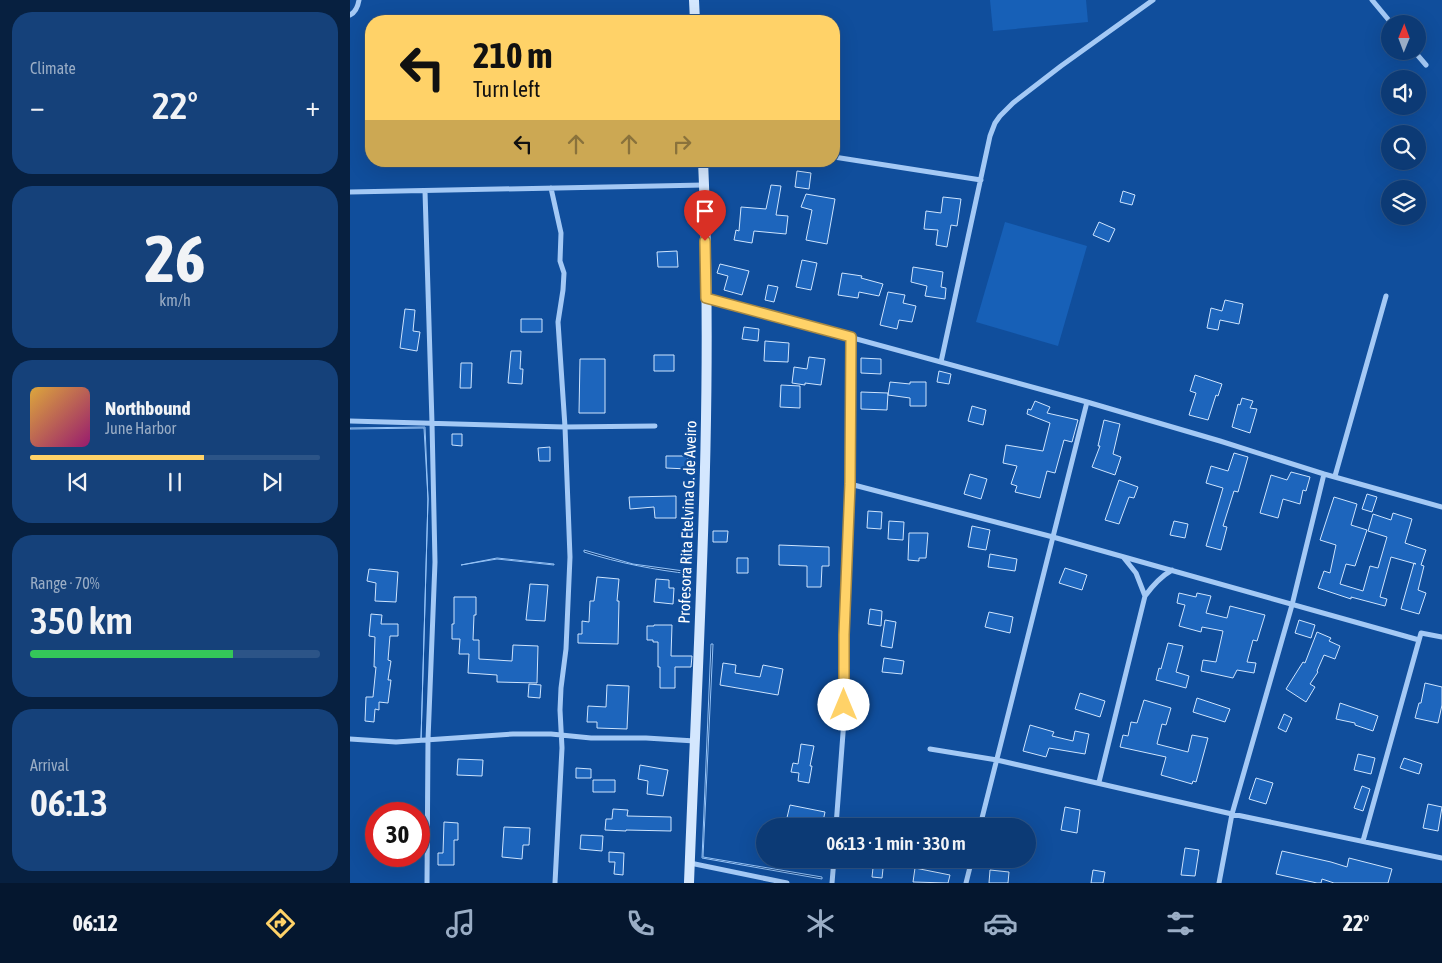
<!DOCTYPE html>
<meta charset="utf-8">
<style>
:root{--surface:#0c3a75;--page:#15417a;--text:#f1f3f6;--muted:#9aadc5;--line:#2c5487;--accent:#ffd268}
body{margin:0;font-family:"Asap Condensed",sans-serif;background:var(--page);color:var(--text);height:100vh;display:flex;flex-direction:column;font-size:19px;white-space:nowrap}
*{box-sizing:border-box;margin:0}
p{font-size:16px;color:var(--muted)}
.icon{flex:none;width:28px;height:28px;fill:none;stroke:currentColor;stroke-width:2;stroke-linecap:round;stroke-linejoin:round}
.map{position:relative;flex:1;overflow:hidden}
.details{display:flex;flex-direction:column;gap:12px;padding:12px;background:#072040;width:350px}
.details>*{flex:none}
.banner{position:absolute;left:15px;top:15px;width:475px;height:152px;border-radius:20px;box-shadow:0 5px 20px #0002,0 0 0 1px var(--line);background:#ffd268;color:#111;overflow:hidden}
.needle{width:32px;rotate:1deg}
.controls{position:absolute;left:1031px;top:15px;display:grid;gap:10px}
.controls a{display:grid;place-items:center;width:45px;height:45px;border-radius:50%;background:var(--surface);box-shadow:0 5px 20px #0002,0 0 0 1px var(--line);font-size:25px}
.speed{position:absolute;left:15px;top:802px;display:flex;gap:10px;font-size:25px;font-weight:700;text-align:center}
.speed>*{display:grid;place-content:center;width:65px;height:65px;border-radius:50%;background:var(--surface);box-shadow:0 5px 20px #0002,0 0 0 1px var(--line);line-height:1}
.speed .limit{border:8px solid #d22;background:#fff;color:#111}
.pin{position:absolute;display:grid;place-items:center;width:42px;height:42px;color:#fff;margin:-51px -21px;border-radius:50% 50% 50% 0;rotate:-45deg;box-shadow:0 0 5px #0007}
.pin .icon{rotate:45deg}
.me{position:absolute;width:55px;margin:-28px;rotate:0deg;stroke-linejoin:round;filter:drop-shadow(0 0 4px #0008)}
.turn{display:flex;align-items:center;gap:18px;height:105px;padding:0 25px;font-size:22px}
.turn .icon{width:65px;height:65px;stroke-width:2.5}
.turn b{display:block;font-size:35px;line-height:42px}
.lanes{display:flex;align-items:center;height:48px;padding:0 25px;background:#0003;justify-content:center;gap:25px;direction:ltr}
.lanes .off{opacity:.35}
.big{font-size:38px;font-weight:600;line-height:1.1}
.details .tile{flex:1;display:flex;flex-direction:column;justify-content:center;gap:8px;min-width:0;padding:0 18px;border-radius:20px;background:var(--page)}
.details .dial{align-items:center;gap:0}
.dial b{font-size:65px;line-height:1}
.song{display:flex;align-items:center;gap:15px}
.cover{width:60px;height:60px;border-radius:8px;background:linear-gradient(135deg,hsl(40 70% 55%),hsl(320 70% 35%))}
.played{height:5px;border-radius:2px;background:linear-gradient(90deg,var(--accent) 60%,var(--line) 60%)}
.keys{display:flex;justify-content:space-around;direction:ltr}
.heat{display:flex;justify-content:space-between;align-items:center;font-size:28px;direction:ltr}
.charge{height:8px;border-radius:4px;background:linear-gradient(90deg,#34c759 70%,var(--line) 0)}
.trip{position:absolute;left:406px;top:818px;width:280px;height:50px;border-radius:25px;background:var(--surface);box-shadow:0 5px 20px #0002,0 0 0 1px var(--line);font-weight:600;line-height:50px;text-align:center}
.dock{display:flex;height:80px;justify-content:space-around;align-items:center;background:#05172f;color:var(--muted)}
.dock .icon{width:35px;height:35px}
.dock .active{color:var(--accent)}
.dock b{font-size:22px;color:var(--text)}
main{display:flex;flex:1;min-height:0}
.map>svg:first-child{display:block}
.green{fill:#1760b7}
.water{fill:#093978;stroke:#96c4f8}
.building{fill:#1d65bc;stroke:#cde4fe}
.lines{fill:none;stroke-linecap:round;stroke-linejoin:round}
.street{stroke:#a4c9f5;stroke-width:5}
.secondary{stroke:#d4e7fe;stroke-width:10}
.route-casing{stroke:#a68844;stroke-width:12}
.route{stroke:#ffd268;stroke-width:9}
.labels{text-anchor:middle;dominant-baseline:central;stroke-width:5;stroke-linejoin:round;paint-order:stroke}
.street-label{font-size:16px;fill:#fff;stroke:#104e9c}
</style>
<main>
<section class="details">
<div class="tile"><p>Climate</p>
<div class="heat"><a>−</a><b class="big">22°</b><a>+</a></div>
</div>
<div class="tile dial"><b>26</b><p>km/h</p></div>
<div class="tile">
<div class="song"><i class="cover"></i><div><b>Northbound</b><p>June Harbor</p></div></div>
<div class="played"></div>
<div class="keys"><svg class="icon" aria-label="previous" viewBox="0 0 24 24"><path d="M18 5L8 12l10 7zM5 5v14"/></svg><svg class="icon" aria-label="pause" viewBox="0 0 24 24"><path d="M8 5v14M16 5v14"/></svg><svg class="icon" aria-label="next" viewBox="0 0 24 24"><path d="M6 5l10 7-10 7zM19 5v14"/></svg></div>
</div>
<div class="tile"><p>Range · 70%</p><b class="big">350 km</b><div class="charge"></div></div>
<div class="tile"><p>Arrival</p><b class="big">06:13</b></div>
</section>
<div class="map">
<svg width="1092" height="883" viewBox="0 0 1092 883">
<rect width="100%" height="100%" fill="#104e9c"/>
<!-- green -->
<path class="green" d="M640,0H736L738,22L643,31Z
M655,222L737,246L708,346L626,322Z"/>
<!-- water -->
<path class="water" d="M75,427L78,499L71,740L78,499L74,428L0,429V428Z
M234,550L283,564L341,572V574C305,570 269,563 234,552Z
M147,558L204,564V565L147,559L111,565Z
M361,644H363L353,857L472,877V879L352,858Z"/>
<!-- building -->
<path class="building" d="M447,171L461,173L459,189L445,187Z
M421,185L431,186L426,215L438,216L436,234L404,231L402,243L384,240L386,230L389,231L391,207L416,209Z
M773,191L785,195L782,205L770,202Z
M456,194L485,199L477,244L456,240L462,210L451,207Z
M593,197L611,199L607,226L601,225L597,247L586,245L588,230L574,229L576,211L591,213Z
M749,222L765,229L759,242L743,235Z
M327,251L328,267H308L307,252Z
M452,260L467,263L461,290L446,287Z
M370,264L399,271L392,295L374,290L378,276L367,273Z
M563,267L593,272L591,287L596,288L595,299L575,296L577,286L561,282Z
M492,273L512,276L511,278L533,284L529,296L509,292L508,298L488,295Z
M418,285L428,287L424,302L415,300Z
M538,292L555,295L553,303L566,306L562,322L549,320L547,329L530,325Z
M875,300L893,304L889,324L870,320L868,330L857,328L861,308L872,311Z
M55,309L65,310L63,331L70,332L67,351L50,348Z
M171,319H192V332H171Z
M394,327L409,329L408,341L392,339Z
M415,341L439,343L438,362L414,361Z
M161,351H171L170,369H173L172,384L158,383Z
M304,355H324V371H304Z
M459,357L475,359L471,385L455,383V385L442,383L444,367L457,369Z
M511,358L531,359V374L511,373Z
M230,359H255V413H229Z
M111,363H122L121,388H110Z
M589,371L601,374L599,384L587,382Z
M845,375L872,384L868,396L866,395L858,420L839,415L846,393L840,391Z
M540,382L560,384V382H576V406H560V398L538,395Z
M431,385L450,386V408L430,407Z
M511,392L538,393L537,410L511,409Z
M892,398L903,401L900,408L907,409L900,433L882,427L888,404L890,405Z
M685,401L700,407L697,413L728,420L722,442L714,440L705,473L697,471L690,498L665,492L667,486L661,484L667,466L653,463L656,445L693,451L700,423L677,414L678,409L681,410Z
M622,406L636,410L633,425L618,421Z
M754,420L770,424L763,454L771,457L765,475L742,467L750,446H748Z
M102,434H112V446L102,445Z
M200,447V461H189L188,448Z
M884,453L898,457L888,492L884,491L873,526L877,527L871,550L856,546L873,488L856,483L861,466L878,471Z
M316,456H338V469L316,468Z
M941,472L960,477L956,491L953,490L950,504L933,499L928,518L910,513L921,475L937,480Z
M620,474L637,479L631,499L614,494Z
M769,480L788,487L784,498L779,497L769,524L755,520Z
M1017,494L1027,497L1022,512L1012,509Z
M326,496V518H305L304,507L280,509L279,497Z
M984,497L1007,504L1001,525L1017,530L1005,566L996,564L990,584L1013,591L1020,566L1028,568L1037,537L1018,531L1023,514L1041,520L1043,513L1062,519L1055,543L1076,550L1071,565L1074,566L1068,590L1076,593L1069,614L1051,609L1064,563L1066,564L1041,557L1030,597L1037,599L1035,606L1001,597V599L968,588L974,571L980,573L986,545L970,540Z
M518,511L532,512L531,529L517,528Z
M539,521L554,522L553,540L538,539Z
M824,521L838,524L835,538L820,535Z
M622,526L640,530L636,550L618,547Z
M363,531H378L377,542H363Z
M559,533H578L576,558H569V561L558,560Z
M429,545L479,547V566H472L471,587H457V566L429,565Z
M640,554L667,559L665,571L638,567Z
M387,558H398V573H387Z
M715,568L737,575L732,590L709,583Z
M19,569L48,572L46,602L25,601L26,583L17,581Z
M247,577L269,579L267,601H269L268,644L228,643V634H232V621L239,622L240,601H244Z
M306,579L319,580V588H324L323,604L304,602Z
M180,584L198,585L195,621L176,620Z
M829,593L846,597L847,593L861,596L856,613L877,618L880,606L915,615L907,641L903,640L897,662L906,663L904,673L887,670L883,678L851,671L853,660L866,662L873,631L852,627L851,632L829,626L835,605L827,603Z
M104,597H126V615H124L123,640H129V659L162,661L163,645L188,646L187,683L147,682V675L118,673L119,654H109L110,639H102V624H104Z
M520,609L532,611L531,626L518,624Z
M639,612L663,617L660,633L635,627Z
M21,614L32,615L31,624H48V636H40L38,660L41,661L38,680H41L38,703L29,702V710L25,709L24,722L15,721L16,697H23L26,667H24L25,637L19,636Z
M535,620L546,622L542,648L531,646Z
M949,620L965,625L961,638L945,633Z
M304,625H322L321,656H342L341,667H325V688H310V667H308V642H303V640H297V626H304Z
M967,632L981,638L979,641L990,646L985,659L974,655L967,671L968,672L960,684L965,687L956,702L936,689L953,662L955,663Z
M818,643L833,646L826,672L839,676L836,688L806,680L809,668L811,669Z
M534,658L554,661L552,674L532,672Z
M373,663L386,665L385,673L410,677L413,665L433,669L428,695L370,685Z
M1075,683L1092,687V705L1088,723L1065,718L1069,703H1071Z
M179,684L191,685L190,698L178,697Z
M257,685L279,686L277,729L247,728V722H237L238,706L256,707Z
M730,693L755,701L750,717L725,709Z
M847,698L880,709L875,722L843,712Z
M794,700L821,708L816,725L812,724L807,744L838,752L842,735L858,738L846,782L843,781L842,784L811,775L816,757L770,747L773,735L778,736L781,722L787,723Z
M990,703L1028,716L1023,731L1005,725V723L986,719Z
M934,714L942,718L936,732L928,728Z
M680,725L704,732L702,736L723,741L725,731L739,734L735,754L699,748L696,757L673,751Z
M451,744L464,746L460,766H462L459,783L448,781L449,773L441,772L443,763L448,764Z
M1008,754L1025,758L1021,774L1004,770Z
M1054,758L1072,764L1069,774L1050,768Z
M108,759L133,760L132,776L107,775Z
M290,765L318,770L313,796L297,794L298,781L288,779Z
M226,768L241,769V778H226Z
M906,778L923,783L916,804L899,799Z
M243,780H265V792H243Z
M1012,786L1020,789L1013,811L1004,808Z
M1078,804L1092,807L1088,831L1073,828Z
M440,805L475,812L472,826H435Z
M715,807L730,810L727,833L711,830Z
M263,809L278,810L277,816L321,817V831L276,830V831L255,830L256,819H262Z
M94,822L108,823V840H104V865H88V853H93Z
M154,827L180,828L179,845H173L172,859L152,857Z
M231,835L253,836L252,851L230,849Z
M835,848L849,850L845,876L831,875Z
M932,851L981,862L997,867L999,858L1042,869L1038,883H984L972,879L971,883H967L926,874Z
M259,852L274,853L273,875L264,874L265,862H259Z
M524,859H534L532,878L522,877Z
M565,868L600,875L598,883L563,882Z
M640,870L659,872L658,883H639Z
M743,870L755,872L753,883H741Z"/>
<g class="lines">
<!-- street -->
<path class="street" d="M1022,0L1042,24
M0,15C6,12 8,6 9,0
M1064,51L1076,65
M484,157L631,180
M201,188L211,233L210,261L214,273L213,290L208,322L215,427L220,557L216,649L211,688L210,710L212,748L205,883
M75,191L82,423L85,562L78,740L77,883
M0,192L354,185
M357,298L737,402L870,441L974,474L1092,507
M591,362L640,136L645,123L650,116L663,103L711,66L803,0
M0,421L215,427L305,426
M985,476L1036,296
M500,484L703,537L1069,640
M774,558L786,573L795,596
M0,739L46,742L163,734H201L241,738H296L345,741
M580,749L647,760L882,814L1092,858
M749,782L795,596C803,585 810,577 822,570
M486,826L494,720L493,649L500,484L501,337
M630,826L737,402
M1013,841L1071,633L1092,637
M340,863L437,883
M482,883L484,859
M616,883L622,859
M869,883L882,814L942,605L974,474"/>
<!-- secondary -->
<path class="secondary" d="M344,0L345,21
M339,883C348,643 364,402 353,161"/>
</g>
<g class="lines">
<defs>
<path id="route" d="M355,241L356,298L501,337L500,484L494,635V705"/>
</defs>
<!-- route casing -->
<use href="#route" class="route-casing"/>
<!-- route -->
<use href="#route" class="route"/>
</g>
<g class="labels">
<!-- street labels -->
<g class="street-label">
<text transform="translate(337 522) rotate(-88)">Profesora Rita Etelvina G. de Aveiro</text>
</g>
</g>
</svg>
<div class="controls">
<a><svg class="needle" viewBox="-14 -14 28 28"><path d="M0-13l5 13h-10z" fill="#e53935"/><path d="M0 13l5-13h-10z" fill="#9aadc5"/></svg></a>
<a><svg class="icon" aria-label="sound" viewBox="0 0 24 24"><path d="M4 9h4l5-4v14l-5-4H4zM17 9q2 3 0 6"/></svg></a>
<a><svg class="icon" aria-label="search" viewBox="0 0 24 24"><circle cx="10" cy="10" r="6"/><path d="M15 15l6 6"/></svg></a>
<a><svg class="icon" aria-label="layers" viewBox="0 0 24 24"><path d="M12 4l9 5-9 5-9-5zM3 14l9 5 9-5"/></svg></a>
</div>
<div class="speed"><div class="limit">30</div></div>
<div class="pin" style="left:355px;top:241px;background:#d93025"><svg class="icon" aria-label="arrive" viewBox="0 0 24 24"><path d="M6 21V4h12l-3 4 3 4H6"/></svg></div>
<svg class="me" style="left:494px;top:705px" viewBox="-20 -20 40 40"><circle r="19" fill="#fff"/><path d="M0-13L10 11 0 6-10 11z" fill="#ffd268"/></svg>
<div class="trip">06:13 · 1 min · 330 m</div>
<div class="banner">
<div class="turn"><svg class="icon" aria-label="left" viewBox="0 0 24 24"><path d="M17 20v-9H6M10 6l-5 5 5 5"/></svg><div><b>210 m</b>Turn left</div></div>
<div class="lanes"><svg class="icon" aria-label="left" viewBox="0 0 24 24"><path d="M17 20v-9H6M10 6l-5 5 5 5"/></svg><svg class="icon off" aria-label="ahead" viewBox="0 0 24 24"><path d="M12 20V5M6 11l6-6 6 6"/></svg><svg class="icon off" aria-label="ahead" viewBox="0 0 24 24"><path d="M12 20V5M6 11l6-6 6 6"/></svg><svg class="icon off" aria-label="right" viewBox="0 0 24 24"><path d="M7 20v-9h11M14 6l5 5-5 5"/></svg></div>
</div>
</div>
</main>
<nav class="dock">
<b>06:12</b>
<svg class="icon active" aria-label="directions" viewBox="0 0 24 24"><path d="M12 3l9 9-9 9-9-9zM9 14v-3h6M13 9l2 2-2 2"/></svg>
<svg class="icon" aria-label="music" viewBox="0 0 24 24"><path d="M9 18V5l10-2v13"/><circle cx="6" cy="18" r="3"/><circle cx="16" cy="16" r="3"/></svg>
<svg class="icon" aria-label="phone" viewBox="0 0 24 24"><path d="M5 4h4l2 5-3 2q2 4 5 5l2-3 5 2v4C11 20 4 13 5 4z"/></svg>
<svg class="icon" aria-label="climate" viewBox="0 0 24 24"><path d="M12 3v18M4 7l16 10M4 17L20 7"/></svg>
<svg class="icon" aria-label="car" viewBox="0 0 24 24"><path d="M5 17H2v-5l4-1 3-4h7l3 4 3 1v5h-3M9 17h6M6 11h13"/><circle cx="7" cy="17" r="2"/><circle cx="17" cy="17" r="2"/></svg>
<svg class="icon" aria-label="filters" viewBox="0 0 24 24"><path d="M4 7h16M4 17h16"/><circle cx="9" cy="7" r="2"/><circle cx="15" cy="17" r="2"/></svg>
<b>22°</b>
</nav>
